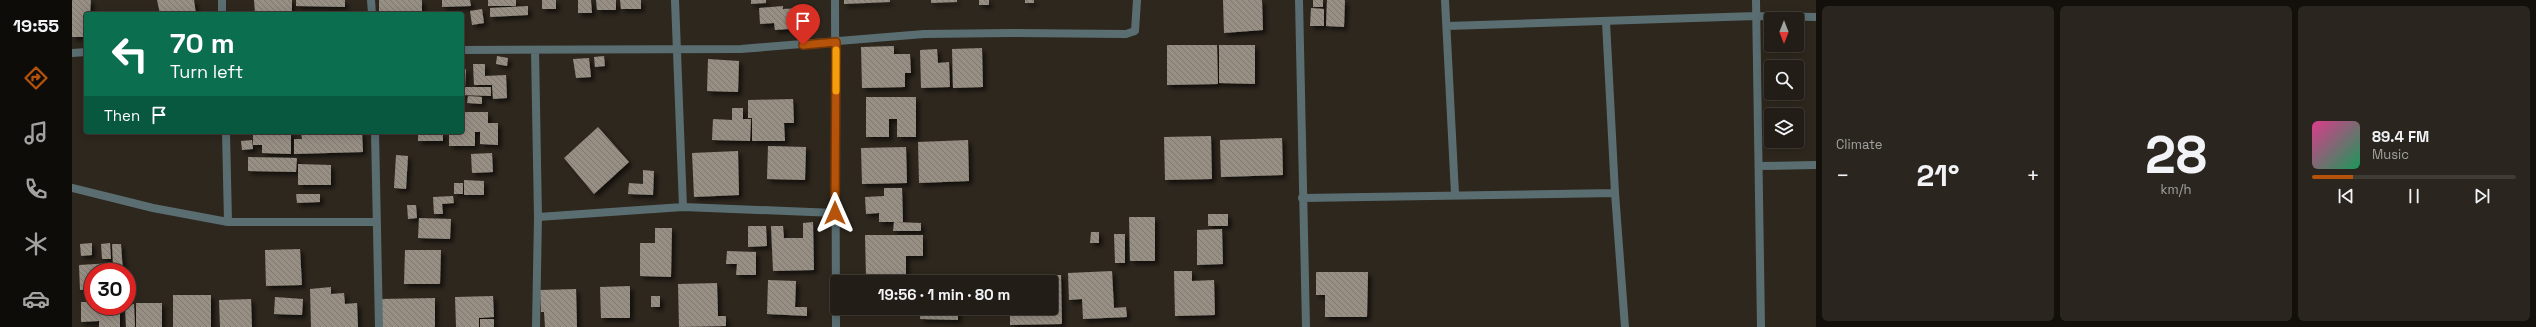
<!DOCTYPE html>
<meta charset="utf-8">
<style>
:root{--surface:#221d16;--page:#2a261f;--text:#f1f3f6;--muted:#a2a2a1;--line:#3f3b35;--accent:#b45309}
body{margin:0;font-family:"Space Grotesk",sans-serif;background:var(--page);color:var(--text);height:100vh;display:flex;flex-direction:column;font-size:15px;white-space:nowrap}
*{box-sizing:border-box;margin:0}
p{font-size:13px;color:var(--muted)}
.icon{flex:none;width:22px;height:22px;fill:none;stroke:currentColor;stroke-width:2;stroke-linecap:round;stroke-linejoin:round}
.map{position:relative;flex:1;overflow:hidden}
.details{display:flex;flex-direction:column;gap:6px;padding:6px;background:#13100c;width:720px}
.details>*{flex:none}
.top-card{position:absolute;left:12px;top:12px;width:380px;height:122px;border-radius:4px;box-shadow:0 2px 10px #0003,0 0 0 1px var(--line);background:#0b6e4f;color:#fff;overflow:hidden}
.needle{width:26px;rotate:180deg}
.fabs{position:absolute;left:1692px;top:12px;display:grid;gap:8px}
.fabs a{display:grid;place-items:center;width:40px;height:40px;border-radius:4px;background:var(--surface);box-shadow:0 2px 10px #0003,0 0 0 1px var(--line);font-size:20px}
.speed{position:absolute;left:12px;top:263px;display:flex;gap:8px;font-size:20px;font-weight:700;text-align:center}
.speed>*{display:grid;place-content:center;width:52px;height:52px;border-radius:50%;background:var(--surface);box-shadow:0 2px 10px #0003,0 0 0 1px var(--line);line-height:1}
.speed .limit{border:6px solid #d22;background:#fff;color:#111}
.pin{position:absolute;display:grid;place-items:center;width:34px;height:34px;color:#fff;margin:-41px -17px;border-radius:50% 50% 50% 0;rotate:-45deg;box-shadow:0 0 4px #0007}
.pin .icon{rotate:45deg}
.me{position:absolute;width:44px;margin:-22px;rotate:0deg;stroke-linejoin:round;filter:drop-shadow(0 0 3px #0008)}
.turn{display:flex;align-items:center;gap:14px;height:84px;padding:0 20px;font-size:18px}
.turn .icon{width:52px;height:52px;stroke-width:2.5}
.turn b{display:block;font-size:28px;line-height:34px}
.then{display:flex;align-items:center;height:38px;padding:0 20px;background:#0003;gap:8px;font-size:15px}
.big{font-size:30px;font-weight:800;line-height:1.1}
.details .widget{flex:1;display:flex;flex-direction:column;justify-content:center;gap:6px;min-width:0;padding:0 14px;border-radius:6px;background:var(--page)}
.details .dial{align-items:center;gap:0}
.dial b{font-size:52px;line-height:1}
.song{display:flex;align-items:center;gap:12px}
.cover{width:48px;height:48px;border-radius:6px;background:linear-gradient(135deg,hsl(330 70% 55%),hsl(150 70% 35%))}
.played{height:4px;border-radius:2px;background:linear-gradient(90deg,var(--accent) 20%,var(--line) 20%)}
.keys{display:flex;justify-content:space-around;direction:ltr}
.heat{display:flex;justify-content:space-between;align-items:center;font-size:22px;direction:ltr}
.details .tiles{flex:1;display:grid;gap:6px;grid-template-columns:repeat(3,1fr)}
.trip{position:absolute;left:758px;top:275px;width:228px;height:40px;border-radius:4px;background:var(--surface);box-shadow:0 2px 10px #0003,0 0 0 1px var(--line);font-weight:800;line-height:40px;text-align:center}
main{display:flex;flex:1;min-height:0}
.tab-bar{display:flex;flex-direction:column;width:72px;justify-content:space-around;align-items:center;background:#0e0c09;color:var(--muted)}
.tab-bar .icon{width:28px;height:28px}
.tab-bar .active{color:var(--accent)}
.tab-bar b{font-size:18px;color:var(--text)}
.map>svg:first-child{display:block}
.building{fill:url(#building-back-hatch);filter:url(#shadow)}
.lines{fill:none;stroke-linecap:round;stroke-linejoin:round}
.street{stroke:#5a6e72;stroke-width:8}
.route-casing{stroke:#753606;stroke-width:10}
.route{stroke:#b45309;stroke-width:7}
.slow{stroke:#f59e0b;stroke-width:7}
</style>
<main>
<nav class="tab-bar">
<b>19:55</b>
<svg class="icon active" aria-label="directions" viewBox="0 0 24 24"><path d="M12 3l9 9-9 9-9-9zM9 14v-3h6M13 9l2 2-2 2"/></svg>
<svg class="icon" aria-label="music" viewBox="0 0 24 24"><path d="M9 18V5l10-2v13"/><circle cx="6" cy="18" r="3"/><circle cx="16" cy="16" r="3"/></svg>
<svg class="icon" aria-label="phone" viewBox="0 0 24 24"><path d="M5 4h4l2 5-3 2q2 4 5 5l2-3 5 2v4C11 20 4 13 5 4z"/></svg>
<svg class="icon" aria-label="climate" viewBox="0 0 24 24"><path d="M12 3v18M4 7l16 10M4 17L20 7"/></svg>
<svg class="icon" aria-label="car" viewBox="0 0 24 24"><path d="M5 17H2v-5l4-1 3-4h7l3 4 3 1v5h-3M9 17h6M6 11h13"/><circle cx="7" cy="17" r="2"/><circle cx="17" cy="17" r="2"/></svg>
</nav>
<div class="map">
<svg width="1744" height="327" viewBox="0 0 1744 327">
<defs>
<pattern id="building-back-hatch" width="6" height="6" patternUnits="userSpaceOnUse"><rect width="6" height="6" fill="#978f84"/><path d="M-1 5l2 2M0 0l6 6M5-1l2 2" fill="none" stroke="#7e786f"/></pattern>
<filter id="shadow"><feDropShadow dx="3.5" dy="3.5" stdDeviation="2" flood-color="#0009"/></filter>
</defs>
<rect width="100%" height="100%" fill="#2e271e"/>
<!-- building -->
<path class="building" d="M0,0H19L18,14H14V37H0Z
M85,0H122L124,14H88Z
M182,0H220V14H183Z
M224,0H273V7L224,6Z
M307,0H350V14H307Z
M370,0H398L399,6L370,7Z
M416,0H444V6H416Z
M470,0H484V9H470Z
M506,0H519L520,13H506Z
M524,0H544V10H525Z
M548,0H569V9H549Z
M679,0H694V3L679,4Z
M772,0H818V2L772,4Z
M859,0H885V2L859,3Z
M907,0H917V5H907Z
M953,0H962V3H953Z
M1151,0H1190L1191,30L1152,33Z
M1241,0H1251V7H1241Z
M1255,0H1273L1272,27L1254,26Z
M456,6V15L418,17V8Z
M711,6V9L729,8L730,28L703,30L702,23L688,24L687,8Z
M1239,8L1252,9V26H1238Z
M410,9L412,23L400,25L398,11Z
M1095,45H1145L1146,84L1095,85Z
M1147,45H1183V84L1147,83Z
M822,46V54H838L839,73H833V87L790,88L789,47Z
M910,48L911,87L881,88L880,49Z
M865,49L866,63L877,62L878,87L849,88L848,50Z
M425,56L436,58L435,66L424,64Z
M532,56L533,66L523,67L522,57Z
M517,58L519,77L504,78L501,59Z
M636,59L667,61L666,92L635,91Z
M401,64H413V76L434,75L435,98L421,99L420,85H402Z
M390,69H394L393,87H419V96L390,95Z
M396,96L410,97V104L395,103Z
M794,97H844V137H825V119H817V137H794Z
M721,99L722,123H712L713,141H680V118H676V100Z
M660,108H671V119H679L678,141L640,140L641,119L660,120Z
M390,112H416V123H426V145L408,144V132H403V146H377V132H390Z
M526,127L557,162L522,194L492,158Z
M181,132H219V154L190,153V145H181Z
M229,132H290L291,152L222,154V139H230Z
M346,132H371V141H346Z
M1139,136L1140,179L1093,180L1092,137Z
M1210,138L1211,175L1149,177L1148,140Z
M180,140L181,149L170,150L169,141Z
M896,140L897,181L847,183L846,142Z
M696,146L734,147L733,180L695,179Z
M834,147L835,183L790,184L789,148Z
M666,151L667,195L622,197L620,153Z
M420,153L421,172L400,173L399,154Z
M324,155L336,156L334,189L322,188Z
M176,157L225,158L224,172L176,171Z
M226,164L259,165V185H226Z
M571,170L582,171L581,195L556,194L557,183L571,184Z
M392,180L412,181V195H392Z
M382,183H391V194H382Z
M812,188H830L831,222H807V213L794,214L793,197L812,196Z
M224,194H248V202L225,203Z
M381,196L382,203L370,204L371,214H362L361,197Z
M335,205H344L345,218L336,219Z
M1136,214H1156V226H1136Z
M1057,217H1083V261H1058Z
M347,218L379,219L378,239L346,238Z
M741,222L742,270L701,271L699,226H711L712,238H731V223Z
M822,222L849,223V231H821Z
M676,226H694L695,246L676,247Z
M583,228H600L599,277L568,276V243H583Z
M1150,229L1151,264L1125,265V230Z
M1019,232H1027V243H1018Z
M1042,234H1053V263H1043Z
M793,235H851V256H834V277H794Z
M20,243V255L9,256L8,244Z
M38,243L39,259H30L29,244Z
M40,244H49L51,272H21V289L8,290L7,265L41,263Z
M228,249L230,285L194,286L193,250Z
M333,250H369L368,284H332Z
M655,251L684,252V275H664L665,264H654Z
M1040,271L1042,308L1054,307L1055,317L1011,319L1010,299L997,300L996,273Z
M1102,271H1120V281L1142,280L1143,315L1103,316Z
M1244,272H1296L1295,317H1253V295H1244Z
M937,275H989L990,324L938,325V308H979V282H937Z
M696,280L724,281L723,307H735V316L695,314Z
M645,283L646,316H654V326L607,327L606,284Z
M558,286V318H529L528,287Z
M259,287V294L272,293L273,304L285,303L286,327H239L238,289Z
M504,289L505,327H473L472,312H469L468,290Z
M101,295H139V327H101Z
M421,296L422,317L407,318V327H384L383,297Z
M579,296H588V307H579Z
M203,297L231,299L230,315L202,314Z
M363,298V327H309L308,299Z
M179,299L180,327H148L147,300Z
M9,302H21V306H48V327H27V321L9,322Z
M64,303H90V327H64Z
M62,304L63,327H54L53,306Z
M849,308H886V320L848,319Z
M408,319H422V327H408Z"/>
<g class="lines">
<!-- street -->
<path class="street" d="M150,0V14
M299,0L300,14
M603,0L611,207
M763,0L764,327
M1227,0L1234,327
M1373,0L1383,194
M1684,0L1689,327
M1534,22L1543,193L1553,327
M1375,26L1684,16L1744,17
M390,50L669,49L852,34L938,33L1054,34L1063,31L1065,0
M463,50L466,217L464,327
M0,53L14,52
M154,132L156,222
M303,132L307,327
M1687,166L1744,165
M0,188L81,208L156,222H305
M1230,198L1543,193
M466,217L611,207L763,213"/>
</g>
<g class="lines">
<defs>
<path id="route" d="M731,45L764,42L763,213"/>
</defs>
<!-- route casing -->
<use href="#route" class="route-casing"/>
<!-- route -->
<use href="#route" class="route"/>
<!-- slow -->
<path class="slow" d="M764,91V50"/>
</g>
</svg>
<div class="fabs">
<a><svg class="needle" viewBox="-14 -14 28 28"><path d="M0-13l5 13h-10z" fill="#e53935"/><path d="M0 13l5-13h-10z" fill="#a2a2a1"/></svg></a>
<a><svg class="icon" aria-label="search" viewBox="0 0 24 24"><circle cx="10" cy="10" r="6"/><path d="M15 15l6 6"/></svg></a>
<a><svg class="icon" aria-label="layers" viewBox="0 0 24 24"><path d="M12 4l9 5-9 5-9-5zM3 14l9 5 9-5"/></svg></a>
</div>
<div class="speed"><div class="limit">30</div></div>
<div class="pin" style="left:731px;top:45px;background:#d93025"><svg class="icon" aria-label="arrive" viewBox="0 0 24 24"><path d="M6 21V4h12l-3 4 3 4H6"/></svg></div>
<svg class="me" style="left:763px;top:213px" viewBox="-20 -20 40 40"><path d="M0-17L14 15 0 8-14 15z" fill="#b45309" stroke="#fff" stroke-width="4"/></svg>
<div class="trip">19:56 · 1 min · 80 m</div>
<div class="top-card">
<div class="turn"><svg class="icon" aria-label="left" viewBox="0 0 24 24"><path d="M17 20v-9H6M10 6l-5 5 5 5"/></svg><div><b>70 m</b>Turn left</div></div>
<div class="then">Then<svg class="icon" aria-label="arrive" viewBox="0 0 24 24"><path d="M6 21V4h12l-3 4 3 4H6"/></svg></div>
</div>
</div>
<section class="details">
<div class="tiles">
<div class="widget"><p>Climate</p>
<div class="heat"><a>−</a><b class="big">21°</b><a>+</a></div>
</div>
<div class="widget dial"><b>28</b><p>km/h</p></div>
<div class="widget">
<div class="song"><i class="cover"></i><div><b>89.4 FM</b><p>Music</p></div></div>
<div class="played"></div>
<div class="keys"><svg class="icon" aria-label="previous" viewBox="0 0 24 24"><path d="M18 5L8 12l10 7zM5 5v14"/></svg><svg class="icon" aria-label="pause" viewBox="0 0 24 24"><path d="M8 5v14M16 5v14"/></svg><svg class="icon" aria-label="next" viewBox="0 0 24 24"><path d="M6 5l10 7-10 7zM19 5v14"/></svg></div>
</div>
</div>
</section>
</main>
